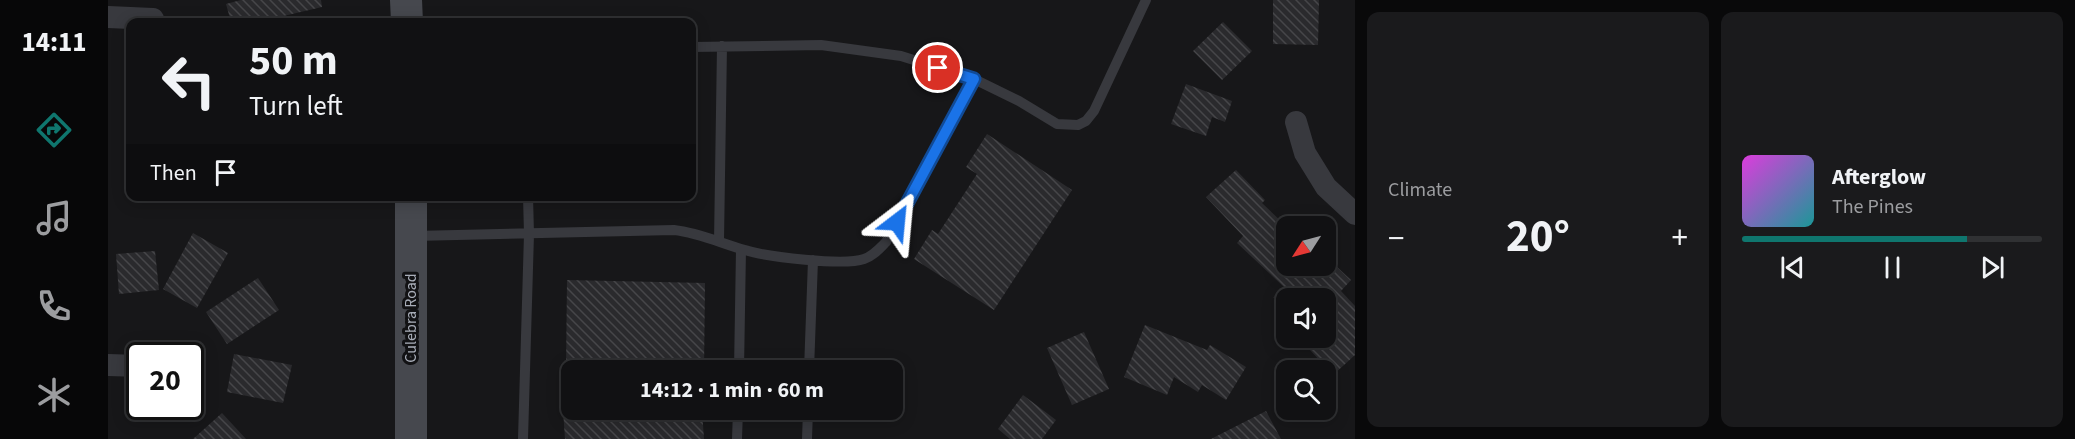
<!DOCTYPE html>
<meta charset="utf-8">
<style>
:root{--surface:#111113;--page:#1a1a1c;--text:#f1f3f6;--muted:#9c9da0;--line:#303133;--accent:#0f766e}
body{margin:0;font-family:"Source Sans 3",sans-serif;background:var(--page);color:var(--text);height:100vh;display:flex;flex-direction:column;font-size:22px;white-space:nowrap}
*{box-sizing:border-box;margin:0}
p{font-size:20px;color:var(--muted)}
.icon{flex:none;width:33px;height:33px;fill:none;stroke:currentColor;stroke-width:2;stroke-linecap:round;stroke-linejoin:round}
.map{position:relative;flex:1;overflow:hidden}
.sheet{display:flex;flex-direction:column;gap:12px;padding:12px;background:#09090a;width:720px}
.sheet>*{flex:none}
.banner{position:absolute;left:18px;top:18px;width:570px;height:183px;border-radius:12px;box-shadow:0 3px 15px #0003,0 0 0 2px var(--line);background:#111113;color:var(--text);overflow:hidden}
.needle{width:39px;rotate:234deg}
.tools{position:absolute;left:1168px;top:216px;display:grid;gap:12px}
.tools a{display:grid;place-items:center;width:60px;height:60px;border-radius:12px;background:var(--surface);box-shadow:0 3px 15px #0003,0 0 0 2px var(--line);font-size:30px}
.speed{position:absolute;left:18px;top:342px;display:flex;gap:12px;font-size:30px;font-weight:700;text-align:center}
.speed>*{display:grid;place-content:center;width:78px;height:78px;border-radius:50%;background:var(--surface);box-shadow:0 3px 15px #0003,0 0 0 2px var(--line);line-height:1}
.speed .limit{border:3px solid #111;border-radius:9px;background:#fff;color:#111}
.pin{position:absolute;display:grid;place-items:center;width:51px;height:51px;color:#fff;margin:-26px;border:3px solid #fff;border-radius:50%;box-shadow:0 2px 6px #0007}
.me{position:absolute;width:66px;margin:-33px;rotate:29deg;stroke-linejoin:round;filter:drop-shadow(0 0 4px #0008)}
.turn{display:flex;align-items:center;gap:21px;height:126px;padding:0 24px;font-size:27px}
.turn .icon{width:78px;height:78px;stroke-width:2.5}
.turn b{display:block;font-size:42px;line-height:51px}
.then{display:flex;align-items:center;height:57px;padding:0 24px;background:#0003;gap:12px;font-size:22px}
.big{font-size:45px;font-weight:700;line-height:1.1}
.sheet .card{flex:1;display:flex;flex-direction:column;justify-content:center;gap:9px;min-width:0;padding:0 21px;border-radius:12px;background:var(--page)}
.song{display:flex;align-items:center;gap:18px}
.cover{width:72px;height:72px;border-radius:9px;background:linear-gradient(135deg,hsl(300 70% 55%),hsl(180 70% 35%))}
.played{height:6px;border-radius:3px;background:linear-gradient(90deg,var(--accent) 75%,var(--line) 75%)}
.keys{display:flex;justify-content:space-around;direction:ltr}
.heat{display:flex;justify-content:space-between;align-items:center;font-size:33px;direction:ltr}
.sheet .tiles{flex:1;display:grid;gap:12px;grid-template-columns:repeat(2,1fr)}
.trip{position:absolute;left:453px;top:360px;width:342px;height:60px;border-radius:12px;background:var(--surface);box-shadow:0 3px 15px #0003,0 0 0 2px var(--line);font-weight:700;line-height:60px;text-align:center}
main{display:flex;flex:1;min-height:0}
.tabs{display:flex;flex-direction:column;width:108px;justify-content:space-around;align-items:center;background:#070708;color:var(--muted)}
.tabs .icon{width:42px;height:42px}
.tabs .on{color:var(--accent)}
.tabs b{font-size:27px;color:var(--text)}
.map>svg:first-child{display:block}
.building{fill:url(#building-back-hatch)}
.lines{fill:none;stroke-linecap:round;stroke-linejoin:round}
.lane{stroke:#38393e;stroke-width:10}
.street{stroke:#38393e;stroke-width:22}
.secondary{stroke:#46484e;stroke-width:32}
.route-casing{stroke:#114b97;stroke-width:15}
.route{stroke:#1a73e8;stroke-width:10}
.labels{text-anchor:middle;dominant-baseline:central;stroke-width:6;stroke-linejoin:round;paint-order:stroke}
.street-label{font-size:16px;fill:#a9aeb9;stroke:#121214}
</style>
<main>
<nav class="tabs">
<b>14:11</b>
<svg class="icon on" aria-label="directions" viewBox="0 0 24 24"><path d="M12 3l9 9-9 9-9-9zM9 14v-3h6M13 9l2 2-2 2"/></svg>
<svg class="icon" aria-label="music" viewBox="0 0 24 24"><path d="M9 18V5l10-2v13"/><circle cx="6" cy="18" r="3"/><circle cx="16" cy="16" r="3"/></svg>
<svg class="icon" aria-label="phone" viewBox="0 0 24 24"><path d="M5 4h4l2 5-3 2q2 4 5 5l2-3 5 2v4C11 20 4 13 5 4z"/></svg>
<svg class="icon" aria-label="climate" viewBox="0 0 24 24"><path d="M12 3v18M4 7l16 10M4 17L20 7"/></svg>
</nav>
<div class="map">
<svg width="1247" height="439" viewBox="0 0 1247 439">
<defs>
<pattern id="building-back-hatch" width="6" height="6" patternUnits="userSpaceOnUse" patternTransform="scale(1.5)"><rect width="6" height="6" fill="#2a2a2d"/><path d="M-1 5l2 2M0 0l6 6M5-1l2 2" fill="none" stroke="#464649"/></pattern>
</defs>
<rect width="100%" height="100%" fill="#171719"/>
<!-- building -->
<path class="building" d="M133,0H213L214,7L150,22H123L118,4Z
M1165,0H1211L1210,45L1165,44Z
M1115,22L1144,51L1114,80L1085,51Z
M1078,84L1124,101L1117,122L1104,117L1098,136L1063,124Z
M879,134L964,190L886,310L806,259L824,230L830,234L869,174L858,167Z
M1128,170L1157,200L1154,203L1179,227V266H1228L1243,280L1233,291L1247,306V355L1225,375L1191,338H1218V298H1165L1176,287L1129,243L1135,236L1098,197Z
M85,233L120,253L89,308L55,289Z
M47,251L51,290L11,294L8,254Z
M150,278L171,310L119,344L98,312Z
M459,280L597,283L596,370H458Z
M1037,325L1099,350L1102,345L1138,367L1118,400L1094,385L1090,392L1066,377L1059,395L1016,377Z
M976,332L1001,389L964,405L939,348Z
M126,354L184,365L175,403L119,392Z
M915,395L948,420L934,439H902L890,429Z
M455,410H594L596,439H457Z
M1158,411L1173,439H1103Z
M114,413L138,439H85Z"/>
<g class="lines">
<!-- lane -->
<path class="lane" d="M584,47L713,45L793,56L866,79L911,101L949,124L970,125L978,121L986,111L1038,0
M306,236L566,230C592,233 612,243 637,250C659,257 736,266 756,259C765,256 771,249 778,242L866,79
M611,241L614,46
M631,370L633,249
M701,370L705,260
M415,439L421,234L420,196
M629,439L630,410
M699,439L700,410"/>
<!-- street -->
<path class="street" d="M0,17L45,19
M1188,122L1197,153L1218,187L1247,214
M0,365L32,366"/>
<!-- secondary -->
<path class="secondary" d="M298,0L299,22
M303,439V196"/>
</g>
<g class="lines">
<defs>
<path id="route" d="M789,222L866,79L830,68"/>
</defs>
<!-- route casing -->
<use href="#route" class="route-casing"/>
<!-- route -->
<use href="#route" class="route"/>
</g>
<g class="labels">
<!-- street labels -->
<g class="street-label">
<text transform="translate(303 318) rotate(-90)">Culebra Road</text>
</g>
</g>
</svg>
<div class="tools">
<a><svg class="needle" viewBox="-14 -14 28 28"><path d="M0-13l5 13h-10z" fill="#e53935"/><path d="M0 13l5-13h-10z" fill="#9c9da0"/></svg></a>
<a><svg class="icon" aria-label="sound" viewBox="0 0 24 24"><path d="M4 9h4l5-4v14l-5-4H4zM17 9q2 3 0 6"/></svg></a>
<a><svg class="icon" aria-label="search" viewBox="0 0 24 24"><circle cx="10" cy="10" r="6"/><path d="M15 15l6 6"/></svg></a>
</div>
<div class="speed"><div class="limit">20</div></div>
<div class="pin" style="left:830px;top:68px;background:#d93025"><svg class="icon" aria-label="arrive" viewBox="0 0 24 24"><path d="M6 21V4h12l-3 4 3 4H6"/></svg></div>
<svg class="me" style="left:789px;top:222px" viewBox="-20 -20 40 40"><path d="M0-17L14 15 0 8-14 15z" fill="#1a73e8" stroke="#fff" stroke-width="4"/></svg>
<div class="trip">14:12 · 1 min · 60 m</div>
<div class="banner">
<div class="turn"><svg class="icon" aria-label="left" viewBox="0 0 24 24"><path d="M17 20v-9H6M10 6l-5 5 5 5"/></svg><div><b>50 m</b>Turn left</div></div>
<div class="then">Then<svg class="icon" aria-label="arrive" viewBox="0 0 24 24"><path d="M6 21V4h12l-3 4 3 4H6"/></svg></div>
</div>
</div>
<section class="sheet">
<div class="tiles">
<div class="card"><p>Climate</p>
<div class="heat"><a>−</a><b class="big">20°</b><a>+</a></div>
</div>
<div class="card">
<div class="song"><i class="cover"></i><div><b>Afterglow</b><p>The Pines</p></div></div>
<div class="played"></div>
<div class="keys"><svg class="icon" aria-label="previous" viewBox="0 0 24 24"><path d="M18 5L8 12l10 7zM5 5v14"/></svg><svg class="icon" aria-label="pause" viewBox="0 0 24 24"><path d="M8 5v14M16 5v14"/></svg><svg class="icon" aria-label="next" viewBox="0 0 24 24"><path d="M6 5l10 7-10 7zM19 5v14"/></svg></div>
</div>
</div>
</section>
</main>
